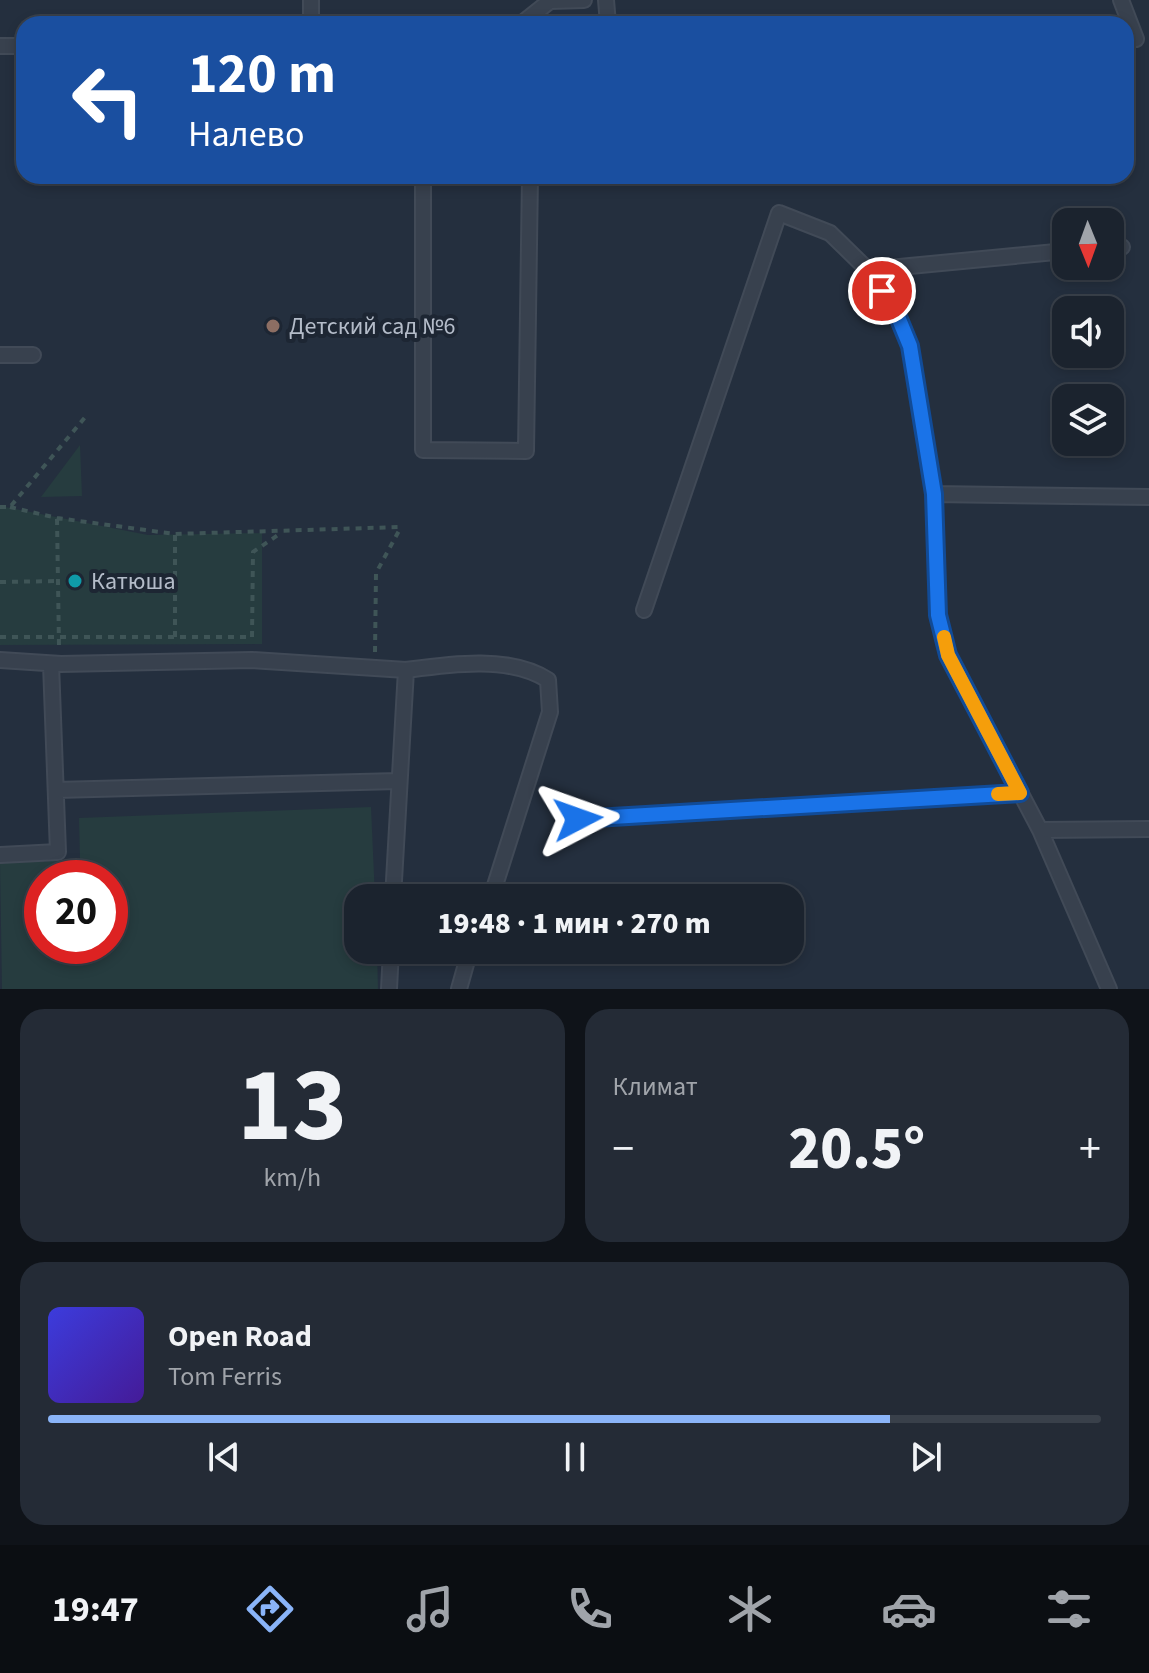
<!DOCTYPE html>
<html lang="ru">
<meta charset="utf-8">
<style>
:root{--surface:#1b232e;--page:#242b36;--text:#f1f3f6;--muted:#a0a4aa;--line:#39404a;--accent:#8ab4f8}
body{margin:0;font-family:"Source Sans 3",sans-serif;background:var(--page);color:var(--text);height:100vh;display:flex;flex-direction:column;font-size:30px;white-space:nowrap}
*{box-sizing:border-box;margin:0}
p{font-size:26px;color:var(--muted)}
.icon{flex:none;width:44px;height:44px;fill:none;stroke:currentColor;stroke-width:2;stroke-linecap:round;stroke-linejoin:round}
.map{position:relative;height:989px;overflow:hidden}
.drawer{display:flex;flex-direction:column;gap:20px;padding:20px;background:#0f1319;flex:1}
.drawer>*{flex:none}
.banner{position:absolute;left:16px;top:16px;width:1118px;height:168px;border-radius:24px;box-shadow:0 4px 12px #0003,0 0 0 2px var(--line);background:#1a4fa0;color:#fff;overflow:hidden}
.needle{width:52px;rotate:179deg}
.buttons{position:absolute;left:1052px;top:208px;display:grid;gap:16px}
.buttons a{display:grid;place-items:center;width:72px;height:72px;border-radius:16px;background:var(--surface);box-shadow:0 4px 12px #0003,0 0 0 2px var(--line);font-size:40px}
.speed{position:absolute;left:24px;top:860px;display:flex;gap:16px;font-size:40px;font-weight:700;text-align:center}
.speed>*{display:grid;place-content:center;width:104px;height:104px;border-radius:50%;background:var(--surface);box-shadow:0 4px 12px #0003,0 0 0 2px var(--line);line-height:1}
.speed .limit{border:12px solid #d22;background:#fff;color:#111}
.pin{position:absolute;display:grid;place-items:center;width:68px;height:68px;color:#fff;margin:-34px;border:4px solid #fff;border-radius:50%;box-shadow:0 2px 8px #0007}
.me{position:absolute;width:88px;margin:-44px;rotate:86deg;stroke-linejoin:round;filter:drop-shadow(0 0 6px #0008)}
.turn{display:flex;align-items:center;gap:28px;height:168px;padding:0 40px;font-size:36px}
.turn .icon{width:104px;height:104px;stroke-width:2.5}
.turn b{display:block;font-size:56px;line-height:68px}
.big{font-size:60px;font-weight:800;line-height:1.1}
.drawer .card{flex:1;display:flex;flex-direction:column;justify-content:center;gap:12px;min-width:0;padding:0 28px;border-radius:24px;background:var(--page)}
.drawer .dial{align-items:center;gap:0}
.dial b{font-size:104px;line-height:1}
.song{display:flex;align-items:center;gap:24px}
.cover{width:96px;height:96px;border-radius:12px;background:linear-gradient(135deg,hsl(240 70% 55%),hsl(260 70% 35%))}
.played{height:8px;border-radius:4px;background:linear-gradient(90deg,var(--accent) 80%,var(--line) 80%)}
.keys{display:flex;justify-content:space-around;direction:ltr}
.heat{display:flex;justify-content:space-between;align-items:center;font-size:44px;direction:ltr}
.drawer .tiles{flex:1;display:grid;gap:20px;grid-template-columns:1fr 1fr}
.card:last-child{grid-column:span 2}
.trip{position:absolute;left:344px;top:884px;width:460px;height:80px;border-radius:24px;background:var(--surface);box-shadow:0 4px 12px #0003,0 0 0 2px var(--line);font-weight:800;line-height:80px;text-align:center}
.tab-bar{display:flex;height:128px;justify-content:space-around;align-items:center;background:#0b0e12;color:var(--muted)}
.tab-bar .icon{width:56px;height:56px}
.tab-bar .selected{color:var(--accent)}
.tab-bar b{font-size:36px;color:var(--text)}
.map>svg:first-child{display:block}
.green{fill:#263c3f;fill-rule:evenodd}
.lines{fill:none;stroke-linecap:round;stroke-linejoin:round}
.service-casing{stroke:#414a57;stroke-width:18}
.path{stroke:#3f5557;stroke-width:4;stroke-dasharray:6 6;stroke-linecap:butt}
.service{stroke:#38414e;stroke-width:14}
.route-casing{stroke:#114b97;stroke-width:20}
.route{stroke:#1a73e8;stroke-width:14}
.slow{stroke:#f59e0b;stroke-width:14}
.education-dot{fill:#8d6e63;stroke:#1d2633;stroke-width:3}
.culture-dot{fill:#0f9aa8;stroke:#1d2633;stroke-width:3}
.labels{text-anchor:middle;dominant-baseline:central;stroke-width:8;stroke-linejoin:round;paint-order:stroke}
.poi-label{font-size:24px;fill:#b4bcc9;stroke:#1d2633;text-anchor:start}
</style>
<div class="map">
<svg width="1149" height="989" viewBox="0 0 1149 989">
<rect width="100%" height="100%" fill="#242f3e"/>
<!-- green -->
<path class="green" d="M80,445L82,496L41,497Z
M0,506L148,535L262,533V644L0,645Z
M371,807L375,898H358V950H377L378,989H2L0,863L80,860L79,818ZM42,878H110V946H42Z"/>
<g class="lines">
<defs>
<path id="service" d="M311,0V24
M606,0L608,24
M1121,0L1136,39
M521,24L550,1L584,0
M0,46H24
M423,176V450L526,451L530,176
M1110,248L1122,247
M868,270L1066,251
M0,355H33
M934,494L1149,497
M644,610L779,213L830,233L868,270L896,312L910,346L934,494L938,615L948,655L1040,830L1109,989
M0,660L61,664L252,660L406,670L393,898
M406,670C450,664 509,655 548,680L550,712L491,898
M56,790L398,781
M578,819L1020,793
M1040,830L1149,829
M0,855L58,852L51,664
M389,989L391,950
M459,989L470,950"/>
</defs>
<!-- service casing -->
<use href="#service" class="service-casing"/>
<!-- path -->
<path class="path" d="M0,507H10L87,415
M10,507L57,518L175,534L401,527
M57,519L59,646
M0,582L59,581
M0,637H252
M175,637V534
M252,637L253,552L281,533
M375,652L376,573L401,527"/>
<!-- service -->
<use href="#service" class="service"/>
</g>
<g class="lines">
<defs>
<path id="route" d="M578,819L1020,793L948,655L938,615L934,494L910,346L896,312L882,291"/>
</defs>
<!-- route casing -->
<use href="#route" class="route-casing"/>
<!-- route -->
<use href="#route" class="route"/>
<!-- slow -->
<path class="slow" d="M944,637L948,655L1020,793L998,794"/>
</g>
<!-- markers -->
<circle class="education-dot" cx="273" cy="326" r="8"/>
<circle class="culture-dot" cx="75" cy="581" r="8"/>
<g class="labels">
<!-- poi labels -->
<g class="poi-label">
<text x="289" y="326">Детский сад №6</text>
<text x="91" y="581">Катюша</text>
</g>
</g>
</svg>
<div class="buttons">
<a><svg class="needle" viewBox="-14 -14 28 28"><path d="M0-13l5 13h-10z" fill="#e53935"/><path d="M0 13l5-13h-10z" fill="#a0a4aa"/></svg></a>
<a><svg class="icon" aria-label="sound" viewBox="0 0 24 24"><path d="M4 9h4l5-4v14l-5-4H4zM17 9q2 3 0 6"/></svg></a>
<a><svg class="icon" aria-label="layers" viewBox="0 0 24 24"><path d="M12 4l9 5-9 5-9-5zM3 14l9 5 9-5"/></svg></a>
</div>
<div class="speed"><div class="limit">20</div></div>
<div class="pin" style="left:882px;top:291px;background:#d93025"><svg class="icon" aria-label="arrive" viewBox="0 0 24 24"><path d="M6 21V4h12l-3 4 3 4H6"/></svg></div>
<svg class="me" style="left:578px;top:819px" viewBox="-20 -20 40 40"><path d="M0-17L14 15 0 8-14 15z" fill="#1a73e8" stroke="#fff" stroke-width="4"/></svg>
<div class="trip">19:48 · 1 мин · 270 m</div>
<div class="banner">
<div class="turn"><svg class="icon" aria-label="left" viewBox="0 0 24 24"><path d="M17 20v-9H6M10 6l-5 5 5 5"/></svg><div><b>120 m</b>Налево</div></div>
</div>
</div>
<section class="drawer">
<div class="tiles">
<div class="card dial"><b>13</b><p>km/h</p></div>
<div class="card"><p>Климат</p>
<div class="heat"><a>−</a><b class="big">20.5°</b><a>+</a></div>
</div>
<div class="card">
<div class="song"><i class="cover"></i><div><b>Open Road</b><p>Tom Ferris</p></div></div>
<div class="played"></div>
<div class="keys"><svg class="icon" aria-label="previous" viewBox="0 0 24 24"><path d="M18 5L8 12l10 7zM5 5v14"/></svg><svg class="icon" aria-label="pause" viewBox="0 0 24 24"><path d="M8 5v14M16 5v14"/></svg><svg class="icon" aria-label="next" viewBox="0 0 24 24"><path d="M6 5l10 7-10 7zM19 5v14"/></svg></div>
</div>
</div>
</section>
<nav class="tab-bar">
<b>19:47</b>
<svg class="icon selected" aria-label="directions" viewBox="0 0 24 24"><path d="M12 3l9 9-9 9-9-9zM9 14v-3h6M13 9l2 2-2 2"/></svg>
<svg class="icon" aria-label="music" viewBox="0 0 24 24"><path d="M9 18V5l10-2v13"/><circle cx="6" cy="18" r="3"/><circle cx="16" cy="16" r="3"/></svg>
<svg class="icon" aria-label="phone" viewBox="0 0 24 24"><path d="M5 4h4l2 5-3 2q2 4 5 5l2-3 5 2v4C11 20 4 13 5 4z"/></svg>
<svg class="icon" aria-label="climate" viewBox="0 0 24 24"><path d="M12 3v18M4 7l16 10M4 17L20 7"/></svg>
<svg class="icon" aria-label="car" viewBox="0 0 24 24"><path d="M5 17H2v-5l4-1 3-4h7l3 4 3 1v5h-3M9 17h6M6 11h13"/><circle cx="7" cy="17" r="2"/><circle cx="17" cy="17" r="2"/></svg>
<svg class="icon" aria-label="filters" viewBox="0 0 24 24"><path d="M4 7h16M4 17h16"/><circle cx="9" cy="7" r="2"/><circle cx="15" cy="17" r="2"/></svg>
</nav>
